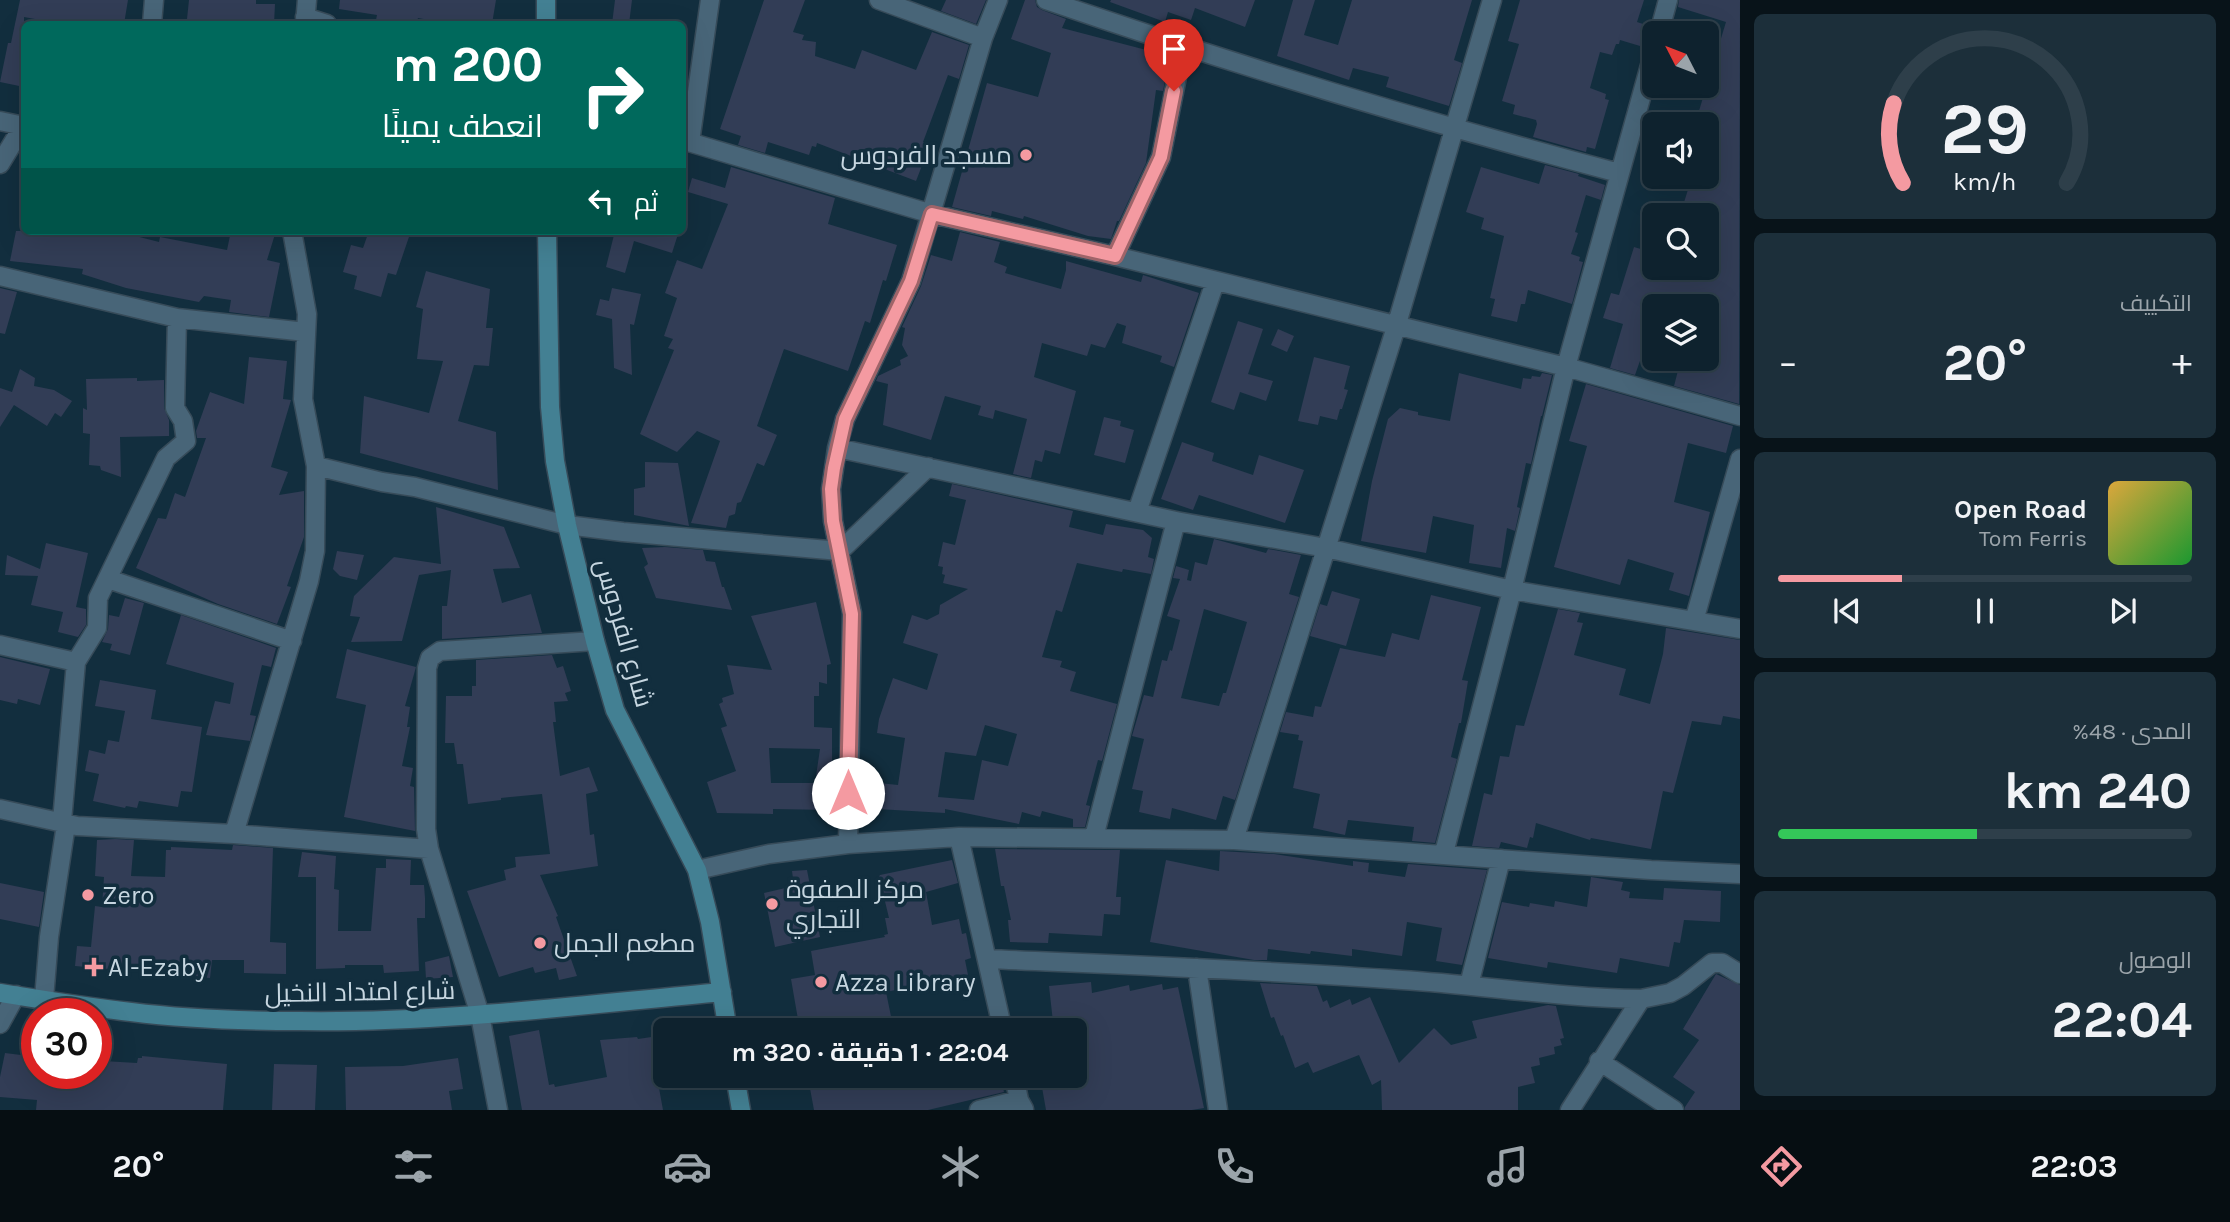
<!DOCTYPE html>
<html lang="ar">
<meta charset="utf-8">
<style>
:root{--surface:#0e222e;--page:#1c2f3a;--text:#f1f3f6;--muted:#9ba4aa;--line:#2e3f4a;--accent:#f49aa1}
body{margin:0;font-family:Karla,Cairo,sans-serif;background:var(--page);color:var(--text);direction:rtl;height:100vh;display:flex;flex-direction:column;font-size:26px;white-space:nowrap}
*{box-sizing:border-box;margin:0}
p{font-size:23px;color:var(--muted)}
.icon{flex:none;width:38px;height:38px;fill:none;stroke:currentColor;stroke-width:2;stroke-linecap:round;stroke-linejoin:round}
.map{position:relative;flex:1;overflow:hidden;direction:ltr}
.panel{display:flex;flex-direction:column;gap:14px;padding:14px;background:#081319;width:490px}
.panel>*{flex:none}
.top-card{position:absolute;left:21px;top:21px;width:665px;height:214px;border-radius:10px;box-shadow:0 7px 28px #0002,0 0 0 2px var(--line);direction:rtl;background:#00695c;color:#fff;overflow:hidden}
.needle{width:46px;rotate:312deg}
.controls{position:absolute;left:1642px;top:21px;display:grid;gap:14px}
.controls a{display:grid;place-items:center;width:77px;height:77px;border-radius:10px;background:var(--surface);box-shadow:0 7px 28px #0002,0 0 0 2px var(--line);font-size:35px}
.speed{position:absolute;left:21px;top:998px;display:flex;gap:14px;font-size:35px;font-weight:700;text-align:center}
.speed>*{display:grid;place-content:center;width:91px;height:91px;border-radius:50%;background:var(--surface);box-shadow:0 7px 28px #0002,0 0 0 2px var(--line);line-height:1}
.speed .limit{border:10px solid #d22;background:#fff;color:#111}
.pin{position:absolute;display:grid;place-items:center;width:60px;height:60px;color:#fff;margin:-72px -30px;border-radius:50% 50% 50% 0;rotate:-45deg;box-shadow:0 0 7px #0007}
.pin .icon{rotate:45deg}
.me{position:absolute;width:77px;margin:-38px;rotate:0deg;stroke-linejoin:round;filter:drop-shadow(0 0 5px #0008)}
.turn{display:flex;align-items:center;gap:24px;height:147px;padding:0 28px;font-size:32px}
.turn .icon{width:91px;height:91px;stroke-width:2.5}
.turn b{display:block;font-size:49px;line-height:60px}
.then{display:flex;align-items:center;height:66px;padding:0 28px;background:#0003;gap:14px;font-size:26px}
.big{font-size:52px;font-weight:700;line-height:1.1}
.panel .widget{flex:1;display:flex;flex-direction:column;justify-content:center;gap:10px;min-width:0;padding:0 24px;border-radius:10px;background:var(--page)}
.panel .dial{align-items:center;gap:0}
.dial svg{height:182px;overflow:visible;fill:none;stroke:var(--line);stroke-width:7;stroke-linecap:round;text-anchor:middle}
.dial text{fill:var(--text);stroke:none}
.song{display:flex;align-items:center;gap:21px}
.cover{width:84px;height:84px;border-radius:10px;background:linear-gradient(135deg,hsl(40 70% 55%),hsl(130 70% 35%))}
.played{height:7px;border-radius:4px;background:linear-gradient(90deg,var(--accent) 30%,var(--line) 30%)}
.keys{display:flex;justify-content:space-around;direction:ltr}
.heat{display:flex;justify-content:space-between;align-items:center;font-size:38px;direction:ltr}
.charge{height:10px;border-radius:5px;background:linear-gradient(90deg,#34c759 48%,var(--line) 0)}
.trip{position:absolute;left:653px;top:1018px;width:434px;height:70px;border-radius:10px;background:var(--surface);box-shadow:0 7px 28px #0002,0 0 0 2px var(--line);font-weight:700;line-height:70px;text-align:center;direction:rtl}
.dock{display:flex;height:112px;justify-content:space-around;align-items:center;background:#060e12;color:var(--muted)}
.dock .icon{width:49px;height:49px}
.dock .current{color:var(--accent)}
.dock b{font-size:32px;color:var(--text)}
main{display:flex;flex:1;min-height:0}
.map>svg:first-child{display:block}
.building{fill:#323d56;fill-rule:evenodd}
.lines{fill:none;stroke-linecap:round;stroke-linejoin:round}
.street-casing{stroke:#374b59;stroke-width:21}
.secondary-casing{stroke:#374b59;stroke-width:21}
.street{stroke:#486578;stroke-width:18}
.secondary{stroke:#438093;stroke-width:18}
.route-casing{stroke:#9f6469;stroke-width:18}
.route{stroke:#f49aa1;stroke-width:12}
.poi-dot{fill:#f49aa1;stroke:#122e3e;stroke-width:2.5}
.labels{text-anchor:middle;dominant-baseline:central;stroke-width:7;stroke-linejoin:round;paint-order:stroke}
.poi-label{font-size:26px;fill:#c6d6e0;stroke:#122e3e;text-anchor:start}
.street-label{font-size:26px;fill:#c6d6e0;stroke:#122e3e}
</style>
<main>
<section class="panel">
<div class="widget dial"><svg viewBox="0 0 100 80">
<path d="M14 69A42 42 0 1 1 86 69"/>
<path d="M14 69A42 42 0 0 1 10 34" stroke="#f49aa1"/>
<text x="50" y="56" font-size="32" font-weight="700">29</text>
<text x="50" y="72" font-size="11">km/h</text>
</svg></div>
<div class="widget"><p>التكييف</p>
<div class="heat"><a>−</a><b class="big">20°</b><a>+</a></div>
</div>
<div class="widget">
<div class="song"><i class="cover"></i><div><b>Open Road</b><p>Tom Ferris</p></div></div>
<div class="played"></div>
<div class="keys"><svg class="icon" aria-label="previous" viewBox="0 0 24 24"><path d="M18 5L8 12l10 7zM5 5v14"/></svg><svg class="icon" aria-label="pause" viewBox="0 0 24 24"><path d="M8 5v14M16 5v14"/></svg><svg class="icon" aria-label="next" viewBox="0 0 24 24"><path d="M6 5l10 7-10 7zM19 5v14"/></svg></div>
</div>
<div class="widget"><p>المدى · 48%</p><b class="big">240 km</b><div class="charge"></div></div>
<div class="widget"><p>الوصول</p><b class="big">22:04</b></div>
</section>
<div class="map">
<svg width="1740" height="1110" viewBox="0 0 1740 1110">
<rect width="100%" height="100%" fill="#122e3e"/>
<!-- building -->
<path class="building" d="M20,0H128L124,24L74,22L73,24H62L24,17V87L0,82L8,43H11Z
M189,0H256V4H275L274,24H196V20L187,19Z
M340,0H496L492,24H446V23L418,18L416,24H392L376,20L377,15L339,9Z
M615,0H632L629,24H612Z
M764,0H805L793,32L804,35L802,40L816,42L815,56L855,69L862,50L916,70L932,32L969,45L959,79L948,75L923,142L930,145L916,181L817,143L816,147L812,146L809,155L768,142L765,153L738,145L741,136L720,129Z
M946,0H986L976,24L941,11Z
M1025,0H1035L1037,7L1042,10L1066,19L1062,28L1154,52L1153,54L1170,55L1163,91L1156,90L1146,163L1119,221H1117L1111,239L1088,236L1024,216L1023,219L992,211L991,216L952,207L987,83L1038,97L1051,53L1011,39Z
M1111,0H1255L1245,27L1195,8L1191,20L1168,12L1165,22L1110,2Z
M1293,0H1315L1304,35L1338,45L1352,0H1472L1454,60L1462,63L1449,106L1386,87L1389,77L1353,68L1349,80L1277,56Z
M1520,0H1644L1637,22L1646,25L1640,46L1620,40L1619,44H1616L1612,55L1600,52L1590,88L1606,94L1605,99L1609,100L1595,149L1587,147L1586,152L1533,137L1537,124L1536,120L1513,114L1515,105L1502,101L1519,44L1508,41Z
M1679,0H1740L1739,404L1674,386L1681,359H1706V306H1654V339L1647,360L1641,358L1635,375L1610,368L1623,324L1603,318L1611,293L1619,295L1634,247L1654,253V268H1706V215H1680L1692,177H1706V124H1695L1726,22L1678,7Z
M1545,165L1579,174L1578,176L1605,185L1601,200L1586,195L1575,232L1578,233L1571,254L1580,257L1579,261L1583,262L1572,304L1528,290L1525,304H1521L1517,322L1491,316L1495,299L1490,298L1504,236L1481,229L1484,218L1466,212L1481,167L1539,184Z
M731,167L835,198L828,224L897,245L886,281L883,280L870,323L865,321L848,371L784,349L757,426L777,435L764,466L757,463L741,502L737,503L735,514L729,516L726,528L691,523L720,441L697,431L677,452L640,434L674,350L668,348L673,339L664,336L677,298L665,293L677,260L702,269L728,204L688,192L692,178L725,188Z
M16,231H116L159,242L160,237L227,250L231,231H276L267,260L280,263L269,317L229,312L231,300L204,296L199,302L126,288L82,274L83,269L10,261Z
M369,231H411L396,275L388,273L381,297L354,289L357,276L343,272L351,245L363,248Z
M615,231H679L672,253L634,241L625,273L606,267Z
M960,232L1000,242L994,262L1007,267L1005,273L1061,289L1066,270V261L1141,282L1143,275L1199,293L1174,367L1160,362L1162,356L1122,343L1126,326L1117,323L1105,348L1091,344L1087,356L1042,343L1034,377L1076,391L1060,454L1045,450L1042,462L1035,460L1031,478L1013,474L1027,419L995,410L993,419L978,415L981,406L945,396L931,440L883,425L888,384L876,381L878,376L901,365L900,360L908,356L902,345L905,328L902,327L921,286L931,255L952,261Z
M426,271L490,289L486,328H493L489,366L474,365L458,421L496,432L498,490L360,453L364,396L429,413L443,361L417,359L423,309L416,307Z
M0,288L17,292L5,334L0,333Z
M612,288L641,294L634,325L630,324L632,375L614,368L612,319L596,315L600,299L609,301Z
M1238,321L1263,329L1248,374L1273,381L1266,401L1240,392L1234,410L1211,402Z
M1278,329L1294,336L1287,352L1271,345Z
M249,357L287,361L283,399L291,400L271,467L288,472L279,495L304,491V537L287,586L291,587L277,624L218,604L136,568L158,518L166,519L175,493L185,497L206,438H197L196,431L210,392L244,404Z
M1314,357L1350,366L1344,389L1348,390L1342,409H1340L1337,420L1320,416L1318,425L1298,421Z
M20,369L35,378L34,386L54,390L72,401L61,417L55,413L47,426L14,405L0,427V388L12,392Z
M1459,373L1521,389L1523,378L1531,379L1532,376L1540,377L1542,373L1552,375L1542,416H1541L1531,464L1526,463L1517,507L1520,508L1515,531L1507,528L1501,568L1469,563L1474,525L1433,516L1426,553L1361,541L1372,481L1388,419L1400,408L1418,412V415L1450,421Z
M137,378V381L164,380V408L169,420V436L120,437L121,477L101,470L100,466L89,465L90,434L83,433V408L87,410L86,379Z
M1586,384L1733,426L1726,453L1688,443L1674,502L1710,512L1689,596L1669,590L1674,573L1628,559L1620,585L1554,567L1587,446L1569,441Z
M1104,417L1121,421L1120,426L1134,430L1125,463L1094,455Z
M1182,442L1214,453L1212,461L1253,475L1259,455L1304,470L1285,523L1199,495L1193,510L1161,499Z
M645,462L678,463L689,526L634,515V489L645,487Z
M952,484L1073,511L1069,527L1103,535L1106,524L1143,530L1152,538L1148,557L1154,559L1151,574L1123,569L1122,572L1077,563L1062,612L1056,610L1042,657L1062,661L1060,667L1076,672L1070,691L1117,704L1102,761L1098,760L1086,805L1090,806L1085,827H1073V819L1042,811L1040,817L1022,812L1019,824L945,809V813L878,809L879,783L898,785L905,738L877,733L879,719L893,678L927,690L938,654L903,643L912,615L927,620L939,614L940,605L968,589L943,583L945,575L942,574L943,567L938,566L943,542L955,545L966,500L949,496ZM985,725L1017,734L1008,766L982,760L974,800L938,797L945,752L976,756Z
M436,507L504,527L520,568L493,569L502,603L531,594L542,633L442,639V606H447L451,570L419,575L402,641L351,642L360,617L350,616L354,596L394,557L441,564Z
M1214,539L1266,553L1268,549L1301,555L1289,594L1299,597L1235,800L1223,796L1216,820L1172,808L1170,819L1139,812L1143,791L1132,789L1144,739L1132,736L1144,695L1153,697L1162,660L1167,661L1170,650L1172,651L1180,620L1167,616L1180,579L1173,578L1176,566L1189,570L1187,580L1191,581L1195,562L1207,565ZM1204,609L1247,622L1226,693H1223L1219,706L1181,698Z
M46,543L88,553L76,607L86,609V625L78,637L58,632L63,612L31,605L38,576L5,575L7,555L40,569Z
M665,547L703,550L706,561L715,562L722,587H724L732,610L656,598L644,567L648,564L642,548Z
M337,551L364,555L357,580L340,576L333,569Z
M1332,591L1360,599L1346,646L1310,636L1320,604L1327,606Z
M1431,595L1481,607L1462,680L1468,681L1461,723H1459L1451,757L1457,759L1435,843L1412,841L1414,827L1348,820L1345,835L1313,828L1320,794L1293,788L1303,741L1298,740L1299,735L1280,732L1286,712L1313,717L1315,706L1321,707L1340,648L1385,657L1392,633L1419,640Z
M125,598L144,603L130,655L110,650L112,644L102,642L108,629L109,615L119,617Z
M816,602L831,664L827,665V684L819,682V696H814V727L832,728V776H838L837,806H833L832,810L773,809V814L717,813L707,782L736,771L721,728L727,726L719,704L723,702L722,698L734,694L727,665L772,670L751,616ZM769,748L820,749L815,783H771Z
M1558,609L1580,613L1577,622L1583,623L1574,655L1626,669L1619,695L1650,704L1663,654L1666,628L1740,640V719L1723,716L1721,725L1692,721L1673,793L1663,791L1651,849L1591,838L1590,840L1536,823L1533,838L1530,837L1527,848L1501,842L1499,848L1472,846L1484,793L1492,795L1500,756L1509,757L1516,725L1524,726Z
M181,615L276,648L271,667L262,665L250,715L256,716L250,741L206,735L215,701L230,704L234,683L166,664Z
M347,649L416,667L405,706L410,707L407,727H410L402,766L413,768L410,786L414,787L415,831L344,817L366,705L336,698Z
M552,655L557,668L563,666L571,691L565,693L568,701L554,702L556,722H553L560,776L589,767L598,791L586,794L590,835L594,834L598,866L540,875L558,916L556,917L577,976L559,980L556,968L535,973L533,967L499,977L467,891L506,880L504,870L516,867L515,857L550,854L542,794L501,798V800L468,804L463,764H457L454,743H445L446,696H472V686H476V660Z
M0,657L50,669L40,705L18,699L17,704L0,700Z
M100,680L156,690L151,719L202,727L192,792L181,791L178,807L139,801L137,808L126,806L125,808L93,801L99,774L85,771L89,750L105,754L108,740L119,742L125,711L95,706Z
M115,839L134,840L131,876L165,877L166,850H171V847L232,850L233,845L273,848L270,942L286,943V974L244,973V960H212L210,978L75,966L77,946L91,947L95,906L102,907L104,877L95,876L97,840Z
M995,849L1120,850L1116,897H1121L1120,915L1104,914L1102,936L1049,933L1048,943L1010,942L1008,920H1011L1004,886H1001Z
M1220,851L1274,854L1353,866V861L1369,863L1368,872L1405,877L1408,864L1487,870L1462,965L1436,961L1442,928L1407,922L1402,956L1352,949V956L1311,951L1310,954L1268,949L1267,960H1254L1150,942L1166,860L1219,871Z
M302,852L336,856L334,889L339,890L338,931H371L376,868H386V859L411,860L410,885H424L425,898V918H417L419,971L384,973L383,965H345V968L316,969V877H298Z
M952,860L958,883L926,892L932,925L959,919L962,934L966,933L971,958L965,960L968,975L886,992L894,1031H800L791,979L815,975L811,951L885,937L884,935L888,934L885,918H889L883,893L877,890L876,881L880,875Z
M807,870L820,937L775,947L764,893L794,886L792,871Z
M1591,877L1623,882L1621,890L1630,892L1629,898L1663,900L1664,888L1721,891L1720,922L1684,920L1680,943L1674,942L1669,967L1620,958L1617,973L1548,962L1547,968L1488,958L1502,902L1529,907L1530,903L1554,907L1555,901L1587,907Z
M0,883L44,892L39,927L0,919Z
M449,956L453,977L426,979L425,962Z
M1716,974L1740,985V1110H1685V1107L1695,1092L1673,1077L1699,1040L1683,1029Z
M1091,982L1092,993L1129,985L1130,991L1162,984L1163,990L1178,987L1204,1108L1192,1110H1046L1040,1076H1074V1031H1054L1049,986Z
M1260,983L1317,986L1323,1002L1327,1000L1330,1008L1350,999L1352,1005L1370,997L1399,1063L1434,1028L1451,1045L1477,1038L1472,1021L1548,1005L1556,1006L1564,1038L1560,1039L1562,1045L1554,1047L1555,1054L1539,1058L1540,1065L1531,1067L1535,1083L1518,1087V1110H1382L1381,1080L1372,1085L1359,1055L1313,1073L1308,1062L1295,1068L1283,1035L1281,1036L1274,1017L1271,1018Z
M539,1030L549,1085L554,1084L555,1087L607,1077L600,1040L637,1037L638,1039L665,1035V1064L655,1066L663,1110H522L509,1036Z
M5,1053L37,1057V1073H96V1065L102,1066L103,1061L137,1063L138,1058H142V1056L227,1064L223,1110H36L37,1100L0,1097V1077Z
M458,1058L463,1089L449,1091L452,1110H346L345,1067L403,1066Z
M274,1064L317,1065L315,1110H272Z
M842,1076H967L968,1080L1000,1076L1004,1092L928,1110H814L809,1083Z"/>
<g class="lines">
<defs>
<path id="street" d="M879,0L983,38
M1046,0C1235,65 1425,122 1619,173
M305,17L327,24
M152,24L154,0
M305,24L307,0
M1659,33L1668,0
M0,121L24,126
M682,140L932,214L1115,256L1566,367L1740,416
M690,142L710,0
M0,164L23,126
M1115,256L1161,157L1183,47
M0,276L177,318L306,332
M837,448L1176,521L1326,548L1512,590L1740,629
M316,466L382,482L415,487L567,525L623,532L840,551L928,467
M1137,512L1215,282
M108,579L292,641
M1694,621L1740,459
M0,645L76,662
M0,809L77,826L234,834L429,849
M234,834L309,581L315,551L316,466L303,399L307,314L292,231
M959,837L1003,1031
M1094,837L1176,521
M1234,840L1396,327L1492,0
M848,844L852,613L833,521L831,489L837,448L845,419L911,281L983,38L998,0
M1444,853L1512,590L1566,367L1654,51
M697,870L769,854L848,844L959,837L1234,840L1651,870L1740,874
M987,959C1125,965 1264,970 1402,980C1481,985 1561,998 1641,999
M1197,968L1218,1110
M1469,985L1501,859
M44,999L49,937L65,831L62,821L76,662L97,628L98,598L166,458L186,441L183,421L175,408L177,318
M0,1024L16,995
M1599,1061L1674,1110
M1014,1076L1019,1100L1024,1109
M498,1110L480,1015L429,849L426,829L427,668L430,658L440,651L595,641
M979,1110L1019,1100
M1570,1110L1641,999L1670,993L1683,986L1712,963H1722L1740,974"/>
<path id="secondary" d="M546,0V24
M547,231L550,407L555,461L567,525L595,641L615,710L697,870L710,922L728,1031
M0,993C43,1000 87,1007 131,1012C187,1019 244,1021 300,1021C441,1023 581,1005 722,992
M735,1076L741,1110"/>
</defs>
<!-- street casing -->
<use href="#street" class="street-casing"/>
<!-- secondary casing -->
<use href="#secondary" class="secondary-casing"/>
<!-- street -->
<use href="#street" class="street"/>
<!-- secondary -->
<use href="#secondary" class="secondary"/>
</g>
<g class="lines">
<defs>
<path id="route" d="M848,793L852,614L833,521L831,489L834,468L845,419L911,281L932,214L1115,256L1161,157L1174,91"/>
</defs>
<!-- route casing -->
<use href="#route" class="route-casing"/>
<!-- route -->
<use href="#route" class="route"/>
</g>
<!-- markers -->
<g class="poi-dot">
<circle cx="1026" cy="155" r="7"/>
<circle cx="88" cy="895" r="7"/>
<circle cx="772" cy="904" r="7"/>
<circle cx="540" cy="943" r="7"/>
<path d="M90.5 956.5h7v7h7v7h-7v7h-7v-7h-7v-7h7z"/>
<circle cx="821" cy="982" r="7"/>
</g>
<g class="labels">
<!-- poi labels -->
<g class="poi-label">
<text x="1012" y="155" text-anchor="end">مسجد الفردوس</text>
<text x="786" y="889">مركز الصفوة<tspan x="786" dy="30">التجاري</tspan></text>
<text x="102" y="895">Zero</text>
<text x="554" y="943">مطعم الجمل</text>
<text x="108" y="967">Al-Ezaby</text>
<text x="835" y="982">Azza Library</text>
</g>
<!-- street labels -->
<g class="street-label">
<text transform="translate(624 633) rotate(74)">شارع الفردوس</text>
<text transform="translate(360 992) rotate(-1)">شارع امتداد النخيل</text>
</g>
</g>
</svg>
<div class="controls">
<a><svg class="needle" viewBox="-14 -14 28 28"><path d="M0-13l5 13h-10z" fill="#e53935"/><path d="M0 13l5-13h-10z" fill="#9ba4aa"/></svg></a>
<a><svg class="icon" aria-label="sound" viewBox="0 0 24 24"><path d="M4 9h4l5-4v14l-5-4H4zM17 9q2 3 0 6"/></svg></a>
<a><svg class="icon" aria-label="search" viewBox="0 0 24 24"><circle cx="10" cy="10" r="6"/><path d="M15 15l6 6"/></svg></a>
<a><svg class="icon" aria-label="layers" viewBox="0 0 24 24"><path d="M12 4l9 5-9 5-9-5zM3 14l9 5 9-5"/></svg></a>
</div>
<div class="speed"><div class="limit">30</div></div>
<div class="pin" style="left:1174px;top:91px;background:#d93025"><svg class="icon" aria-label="arrive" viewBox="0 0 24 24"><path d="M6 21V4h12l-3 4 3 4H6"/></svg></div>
<svg class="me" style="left:848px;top:793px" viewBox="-20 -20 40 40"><circle r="19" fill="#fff"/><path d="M0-13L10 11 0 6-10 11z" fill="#f49aa1"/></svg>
<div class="trip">22:04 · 1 دقيقة · 320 m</div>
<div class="top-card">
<div class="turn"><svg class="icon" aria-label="right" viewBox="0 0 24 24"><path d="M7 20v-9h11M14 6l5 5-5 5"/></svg><div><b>200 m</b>انعطف يمينًا</div></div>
<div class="then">ثم<svg class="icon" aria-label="left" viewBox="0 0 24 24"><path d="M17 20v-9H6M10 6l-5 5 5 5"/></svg></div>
</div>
</div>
</main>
<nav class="dock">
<b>22:03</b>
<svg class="icon current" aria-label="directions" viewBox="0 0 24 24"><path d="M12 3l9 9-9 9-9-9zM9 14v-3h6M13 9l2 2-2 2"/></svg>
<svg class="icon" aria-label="music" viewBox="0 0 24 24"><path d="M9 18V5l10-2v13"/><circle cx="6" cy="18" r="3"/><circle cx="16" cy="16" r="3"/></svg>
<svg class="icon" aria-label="phone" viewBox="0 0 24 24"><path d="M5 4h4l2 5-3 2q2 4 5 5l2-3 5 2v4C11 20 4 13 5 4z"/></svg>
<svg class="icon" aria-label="climate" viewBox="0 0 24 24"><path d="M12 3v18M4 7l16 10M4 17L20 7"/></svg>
<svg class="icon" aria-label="car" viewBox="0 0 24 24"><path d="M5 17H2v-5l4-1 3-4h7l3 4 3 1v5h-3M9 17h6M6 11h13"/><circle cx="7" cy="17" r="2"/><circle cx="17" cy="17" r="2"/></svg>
<svg class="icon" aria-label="filters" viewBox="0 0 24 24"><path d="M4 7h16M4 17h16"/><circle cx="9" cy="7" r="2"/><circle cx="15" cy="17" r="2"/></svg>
<b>20°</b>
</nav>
